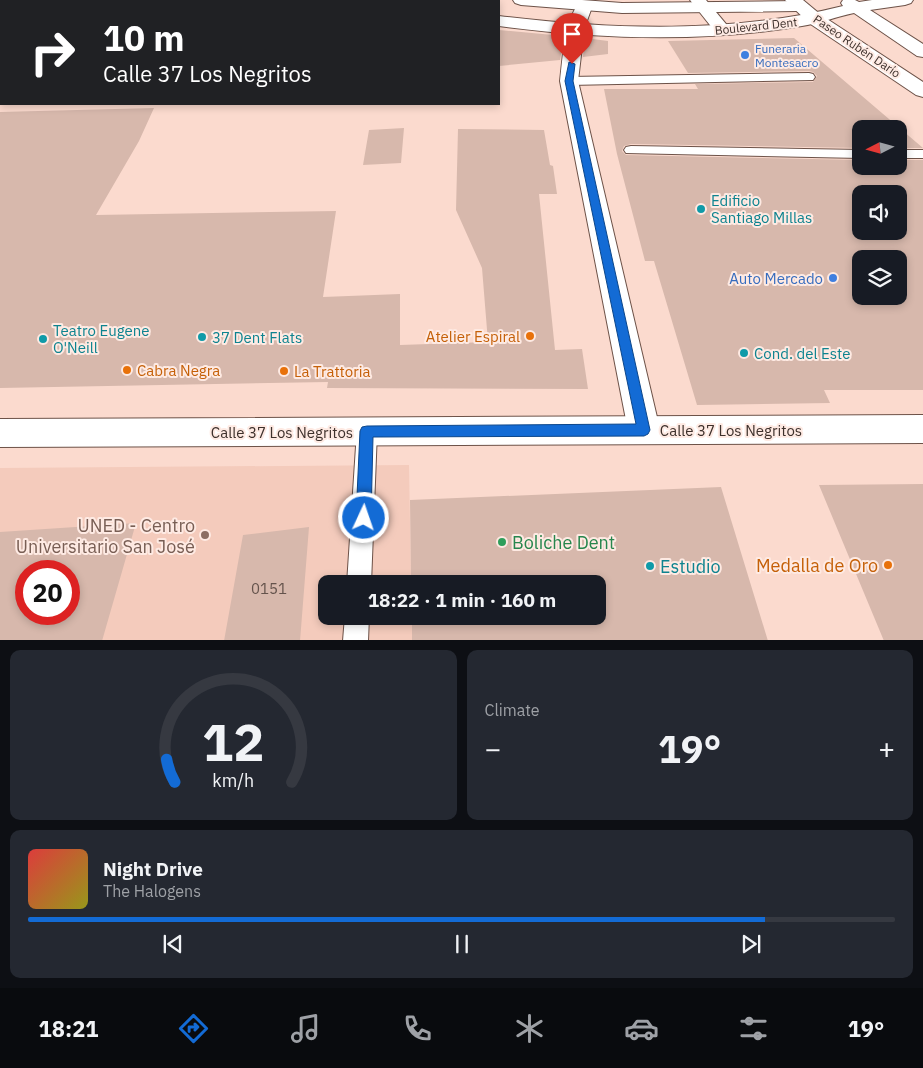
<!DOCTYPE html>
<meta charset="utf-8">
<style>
:root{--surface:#171b24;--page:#242831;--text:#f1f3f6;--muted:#9ea1a6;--line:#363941;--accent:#136bd5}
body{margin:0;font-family:"IBM Plex Sans",sans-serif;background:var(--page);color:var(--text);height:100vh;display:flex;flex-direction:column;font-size:19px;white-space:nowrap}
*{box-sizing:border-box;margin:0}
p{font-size:16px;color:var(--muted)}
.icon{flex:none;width:28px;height:28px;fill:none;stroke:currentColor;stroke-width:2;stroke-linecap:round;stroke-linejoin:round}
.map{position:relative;height:640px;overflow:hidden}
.sheet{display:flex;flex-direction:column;gap:10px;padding:10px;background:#0d0f14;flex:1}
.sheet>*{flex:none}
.banner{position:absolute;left:0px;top:0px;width:500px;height:105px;box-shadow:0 2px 8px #0003;background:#202124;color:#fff;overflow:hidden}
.needle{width:32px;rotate:264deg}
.tools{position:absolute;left:852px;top:120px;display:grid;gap:10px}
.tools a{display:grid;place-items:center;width:55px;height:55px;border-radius:10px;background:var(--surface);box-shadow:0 2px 8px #0003;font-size:25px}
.speed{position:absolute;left:15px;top:560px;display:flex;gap:10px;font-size:25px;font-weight:700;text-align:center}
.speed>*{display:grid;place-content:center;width:65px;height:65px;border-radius:50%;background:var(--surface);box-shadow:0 2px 8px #0003;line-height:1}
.speed .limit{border:8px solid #d22;background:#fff;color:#111}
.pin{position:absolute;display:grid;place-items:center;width:42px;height:42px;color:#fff;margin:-51px -21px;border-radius:50% 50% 50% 0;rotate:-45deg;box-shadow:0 0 5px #0007}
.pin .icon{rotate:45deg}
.me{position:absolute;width:55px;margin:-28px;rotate:3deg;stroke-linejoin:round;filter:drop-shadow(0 0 4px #0008)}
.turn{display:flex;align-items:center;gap:18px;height:105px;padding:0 20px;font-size:22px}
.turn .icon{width:65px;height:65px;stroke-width:2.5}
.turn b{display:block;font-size:35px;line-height:42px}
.big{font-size:38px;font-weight:700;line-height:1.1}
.sheet .widget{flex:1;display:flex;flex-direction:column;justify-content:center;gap:8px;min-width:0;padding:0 18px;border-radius:10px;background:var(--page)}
.sheet .dial{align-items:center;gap:0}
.dial svg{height:130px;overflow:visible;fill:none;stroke:var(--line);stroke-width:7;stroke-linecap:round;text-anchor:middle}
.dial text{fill:var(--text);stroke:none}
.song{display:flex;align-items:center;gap:15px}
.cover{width:60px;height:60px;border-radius:8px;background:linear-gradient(135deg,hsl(0 70% 55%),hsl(60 70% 35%))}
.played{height:5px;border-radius:2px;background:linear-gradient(90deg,var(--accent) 85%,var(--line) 85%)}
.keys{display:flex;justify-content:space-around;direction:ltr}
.heat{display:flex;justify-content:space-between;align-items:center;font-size:28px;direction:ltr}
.sheet .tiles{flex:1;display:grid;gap:10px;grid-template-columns:1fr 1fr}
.widget:last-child{grid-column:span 2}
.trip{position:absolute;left:318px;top:575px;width:288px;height:50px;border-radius:10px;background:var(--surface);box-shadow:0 2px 8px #0003;font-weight:700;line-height:50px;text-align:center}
.menu{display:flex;height:80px;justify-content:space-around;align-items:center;background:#090b0e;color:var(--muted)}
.menu .icon{width:35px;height:35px}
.menu .selected{color:var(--accent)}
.menu b{font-size:22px;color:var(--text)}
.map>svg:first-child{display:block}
.built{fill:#f4cbbc;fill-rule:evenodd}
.building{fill:#d7b8ac;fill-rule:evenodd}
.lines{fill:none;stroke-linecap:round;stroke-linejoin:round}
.lane-casing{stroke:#6d5248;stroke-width:2}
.street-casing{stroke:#6d5248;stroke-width:2}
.secondary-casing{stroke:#6d5248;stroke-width:2}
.highway-casing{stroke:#6d5248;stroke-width:2}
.lane{fill:#fff;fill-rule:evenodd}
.street{fill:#fff;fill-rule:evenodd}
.secondary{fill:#fff;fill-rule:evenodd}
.highway{fill:#fff;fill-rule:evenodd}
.route{fill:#136bd5;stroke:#0c468a}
.shop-dot{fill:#3f7fe0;stroke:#feeae3;stroke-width:2}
.culture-dot{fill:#0f9aa8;stroke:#feeae3;stroke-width:2}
.food-dot{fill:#e8710a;stroke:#feeae3;stroke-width:2}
.education-dot{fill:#8d6e63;stroke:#feeae3;stroke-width:2}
.leisure-dot{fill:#2e9e5b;stroke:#feeae3;stroke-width:2}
.labels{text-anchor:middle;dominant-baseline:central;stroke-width:4;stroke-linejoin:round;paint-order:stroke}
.far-street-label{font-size:12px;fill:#3e312c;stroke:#feeae3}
.far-shop-label{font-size:12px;fill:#366cbe;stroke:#feeae3;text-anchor:start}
.culture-label{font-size:15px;fill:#0d838f;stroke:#feeae3;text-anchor:start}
.shop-label{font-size:15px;fill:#366cbe;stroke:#feeae3;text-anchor:end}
.food-label{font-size:15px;fill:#c56008;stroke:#feeae3;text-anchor:start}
.street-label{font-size:15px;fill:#3e312c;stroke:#feeae3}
.near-number-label{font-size:15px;fill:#64534c}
.near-education-label{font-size:18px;fill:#785e54;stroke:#feeae3;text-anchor:end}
.near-leisure-label{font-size:18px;fill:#27864d;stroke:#feeae3;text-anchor:start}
.near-food-label{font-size:18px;fill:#c56008;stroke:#feeae3;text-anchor:end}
.near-culture-label{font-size:18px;fill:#0d838f;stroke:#feeae3;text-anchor:start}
</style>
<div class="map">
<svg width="923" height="641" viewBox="0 0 923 641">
<rect width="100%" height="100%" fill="#fbdace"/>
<!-- built -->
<path class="built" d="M409,465L411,584H326V616H412V640H0V468ZM26,571H69V614H26Z"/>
<!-- building -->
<path class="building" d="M499,30L564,36L560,60L499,66Z
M585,38L608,41V54L583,57Z
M794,38L923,148H899V129H861V148L631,144L624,146L622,151L626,155L861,160V166H899V160H923V390H824L830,403L697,405L654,261H645L617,154L604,89H698L695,84L813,82L817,76L813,72L809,71L688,73L668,41ZM861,194H899V231H861ZM861,259H899V296H861Z
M154,108L139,141L96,215L336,211L323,297L400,294V345L488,342L482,268L456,210L458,129L544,130L550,165L553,166L557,194H539L555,350L582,349L588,389L327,388L328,382L0,388V112Z
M404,128L401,163L363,165L369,130Z
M923,484V641H884L819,485Z
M721,487L768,641H412V616H596V584H411L410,500Z
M136,523L102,641H0V532ZM26,571H69V614H26Z
M309,527L300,641H224L243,535Z"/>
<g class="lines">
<defs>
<path id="lane" d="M809,73L813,74L815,77L813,80L569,85L563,81L569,77Z
M631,146L861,150V158L626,153L624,150L626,147Z
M899,150H923V158H899Z
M367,422L374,425L377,431L371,584H347L357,431L360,425Z
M345,616H369L368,641H343Z"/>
<path id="street" d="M690,0H706L731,30L729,34H717Z
M584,2L590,4L592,7L584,29L578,81L660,430L655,440L644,444L633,440L628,430L560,81C563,56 564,25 578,4Z
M0,72H1V84H0Z"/>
<path id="secondary" d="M402,0H420L421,1H403Z
M513,0H582L622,3L797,1L803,3L805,6L803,9L797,11L622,13L521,5L515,3Z
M843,0H855L859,2L872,0H913L911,3L905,5L870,10L923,44V57L917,56L854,13C836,17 820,23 802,26C703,43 598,39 499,26V16C613,30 731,34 843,6L841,3Z
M923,415V443L0,447V419Z"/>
<path id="highway" d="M785,0H803L821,15L923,82V97L916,95L809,23Z"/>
</defs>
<!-- lane casing -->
<use href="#lane" class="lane-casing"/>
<!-- street casing -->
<use href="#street" class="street-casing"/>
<!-- secondary casing -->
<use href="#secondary" class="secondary-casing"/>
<!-- highway casing -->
<use href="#highway" class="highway-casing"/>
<!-- lane -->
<use href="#lane" class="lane"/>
<!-- street -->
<use href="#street" class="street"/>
<!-- secondary -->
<use href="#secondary" class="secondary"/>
<!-- highway -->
<use href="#highway" class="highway"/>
</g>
<!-- route -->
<path class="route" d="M569,62L575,64L573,81L650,430L648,434L644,436L373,437L371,518L369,523L364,525L358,523L356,518L360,431L362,427L367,426L636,424L565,81Z"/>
<!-- markers -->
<g class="shop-dot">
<circle cx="745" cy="55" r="5"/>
<circle cx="833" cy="278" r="5"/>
</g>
<g class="culture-dot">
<circle cx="701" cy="209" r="5"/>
<circle cx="202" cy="337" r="5"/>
<circle cx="43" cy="339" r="5"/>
<circle cx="744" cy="353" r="5"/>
<circle cx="650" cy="566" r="5"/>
</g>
<g class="food-dot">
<circle cx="530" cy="336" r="5"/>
<circle cx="127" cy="370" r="5"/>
<circle cx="284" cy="371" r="5"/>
<circle cx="888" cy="565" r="5"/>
</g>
<circle class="education-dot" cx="205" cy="535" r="5"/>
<circle class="leisure-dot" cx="502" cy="542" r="5"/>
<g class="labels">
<!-- far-street labels -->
<g class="far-street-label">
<text transform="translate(756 26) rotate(-6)">Boulevard Dent</text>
<text transform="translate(857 46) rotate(34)">Paseo Rubén Darío</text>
</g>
<!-- far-shop labels -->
<g class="far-shop-label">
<text x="755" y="48">Funeraria<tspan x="755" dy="14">Montesacro</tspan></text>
</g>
<!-- culture labels -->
<g class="culture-label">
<text x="711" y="200">Edificio<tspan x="711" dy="17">Santiago Millas</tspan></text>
<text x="53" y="330">Teatro Eugene<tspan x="53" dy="17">O'Neill</tspan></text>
<text x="212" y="337">37 Dent Flats</text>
<text x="754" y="353">Cond. del Este</text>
</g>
<!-- shop labels -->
<g class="shop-label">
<text x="823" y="278">Auto Mercado</text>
</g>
<!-- food labels -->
<g class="food-label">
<text x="520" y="336" text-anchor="end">Atelier Espiral</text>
<text x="137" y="370">Cabra Negra</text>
<text x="294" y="371">La Trattoria</text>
</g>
<!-- street labels -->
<g class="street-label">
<text x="731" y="430">Calle 37 Los Negritos</text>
<text x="282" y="432">Calle 37 Los Negritos</text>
</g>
<!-- near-number labels -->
<g class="near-number-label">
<text x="269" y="588">0151</text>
</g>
<!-- near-education labels -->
<g class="near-education-label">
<text x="195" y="525">UNED - Centro<tspan x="195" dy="21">Universitario San José</tspan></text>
</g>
<!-- near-leisure labels -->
<g class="near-leisure-label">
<text x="512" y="542">Boliche Dent</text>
</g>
<!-- near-food labels -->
<g class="near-food-label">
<text x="878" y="565">Medalla de Oro</text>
</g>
<!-- near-culture labels -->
<g class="near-culture-label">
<text x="660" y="566">Estudio</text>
</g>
</g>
</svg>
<div class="tools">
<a><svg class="needle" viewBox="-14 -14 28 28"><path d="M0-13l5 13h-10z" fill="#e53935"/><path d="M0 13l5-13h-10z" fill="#9ea1a6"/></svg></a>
<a><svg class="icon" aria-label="sound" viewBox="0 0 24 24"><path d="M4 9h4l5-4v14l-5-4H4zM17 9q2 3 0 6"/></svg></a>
<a><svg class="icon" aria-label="layers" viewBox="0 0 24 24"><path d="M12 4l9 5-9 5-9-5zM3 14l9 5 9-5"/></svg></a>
</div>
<div class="speed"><div class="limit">20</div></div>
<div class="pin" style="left:572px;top:64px;background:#d93025"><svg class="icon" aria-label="arrive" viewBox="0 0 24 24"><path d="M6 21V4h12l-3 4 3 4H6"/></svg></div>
<svg class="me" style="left:364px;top:518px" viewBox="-20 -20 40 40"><circle r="17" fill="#136bd5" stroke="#fff" stroke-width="3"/><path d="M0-11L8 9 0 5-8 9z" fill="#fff"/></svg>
<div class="trip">18:22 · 1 min · 160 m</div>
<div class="banner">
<div class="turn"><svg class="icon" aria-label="right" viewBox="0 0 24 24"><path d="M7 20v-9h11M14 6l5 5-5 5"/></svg><div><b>10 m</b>Calle 37 Los Negritos</div></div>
</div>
</div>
<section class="sheet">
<div class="tiles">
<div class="widget dial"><svg viewBox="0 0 100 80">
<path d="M14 69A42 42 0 1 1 86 69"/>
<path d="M14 69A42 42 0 0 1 9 55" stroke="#136bd5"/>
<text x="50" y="56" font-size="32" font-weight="700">12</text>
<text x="50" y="72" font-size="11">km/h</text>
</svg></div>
<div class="widget"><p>Climate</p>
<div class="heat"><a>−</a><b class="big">19°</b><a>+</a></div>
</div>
<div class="widget">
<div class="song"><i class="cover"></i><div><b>Night Drive</b><p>The Halogens</p></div></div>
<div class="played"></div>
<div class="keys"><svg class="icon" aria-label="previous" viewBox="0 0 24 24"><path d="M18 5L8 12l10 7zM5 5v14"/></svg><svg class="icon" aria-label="pause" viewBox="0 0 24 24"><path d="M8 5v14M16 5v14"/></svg><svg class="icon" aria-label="next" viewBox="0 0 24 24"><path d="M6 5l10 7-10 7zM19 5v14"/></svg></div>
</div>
</div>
</section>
<nav class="menu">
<b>18:21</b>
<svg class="icon selected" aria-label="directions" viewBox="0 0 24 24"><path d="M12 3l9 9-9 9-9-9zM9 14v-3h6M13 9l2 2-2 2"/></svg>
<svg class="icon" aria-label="music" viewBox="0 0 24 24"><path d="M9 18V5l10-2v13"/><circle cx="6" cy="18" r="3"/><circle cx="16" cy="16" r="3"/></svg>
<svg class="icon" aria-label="phone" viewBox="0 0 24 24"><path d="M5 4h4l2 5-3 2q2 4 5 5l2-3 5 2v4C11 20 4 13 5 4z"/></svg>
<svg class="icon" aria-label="climate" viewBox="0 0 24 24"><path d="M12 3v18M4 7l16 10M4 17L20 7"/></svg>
<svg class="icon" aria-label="car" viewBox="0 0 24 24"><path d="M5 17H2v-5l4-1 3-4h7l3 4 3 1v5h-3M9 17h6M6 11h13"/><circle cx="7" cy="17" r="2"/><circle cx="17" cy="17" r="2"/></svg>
<svg class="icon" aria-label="filters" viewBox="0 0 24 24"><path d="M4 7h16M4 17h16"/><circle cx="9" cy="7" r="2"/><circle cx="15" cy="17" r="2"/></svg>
<b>19°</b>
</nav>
